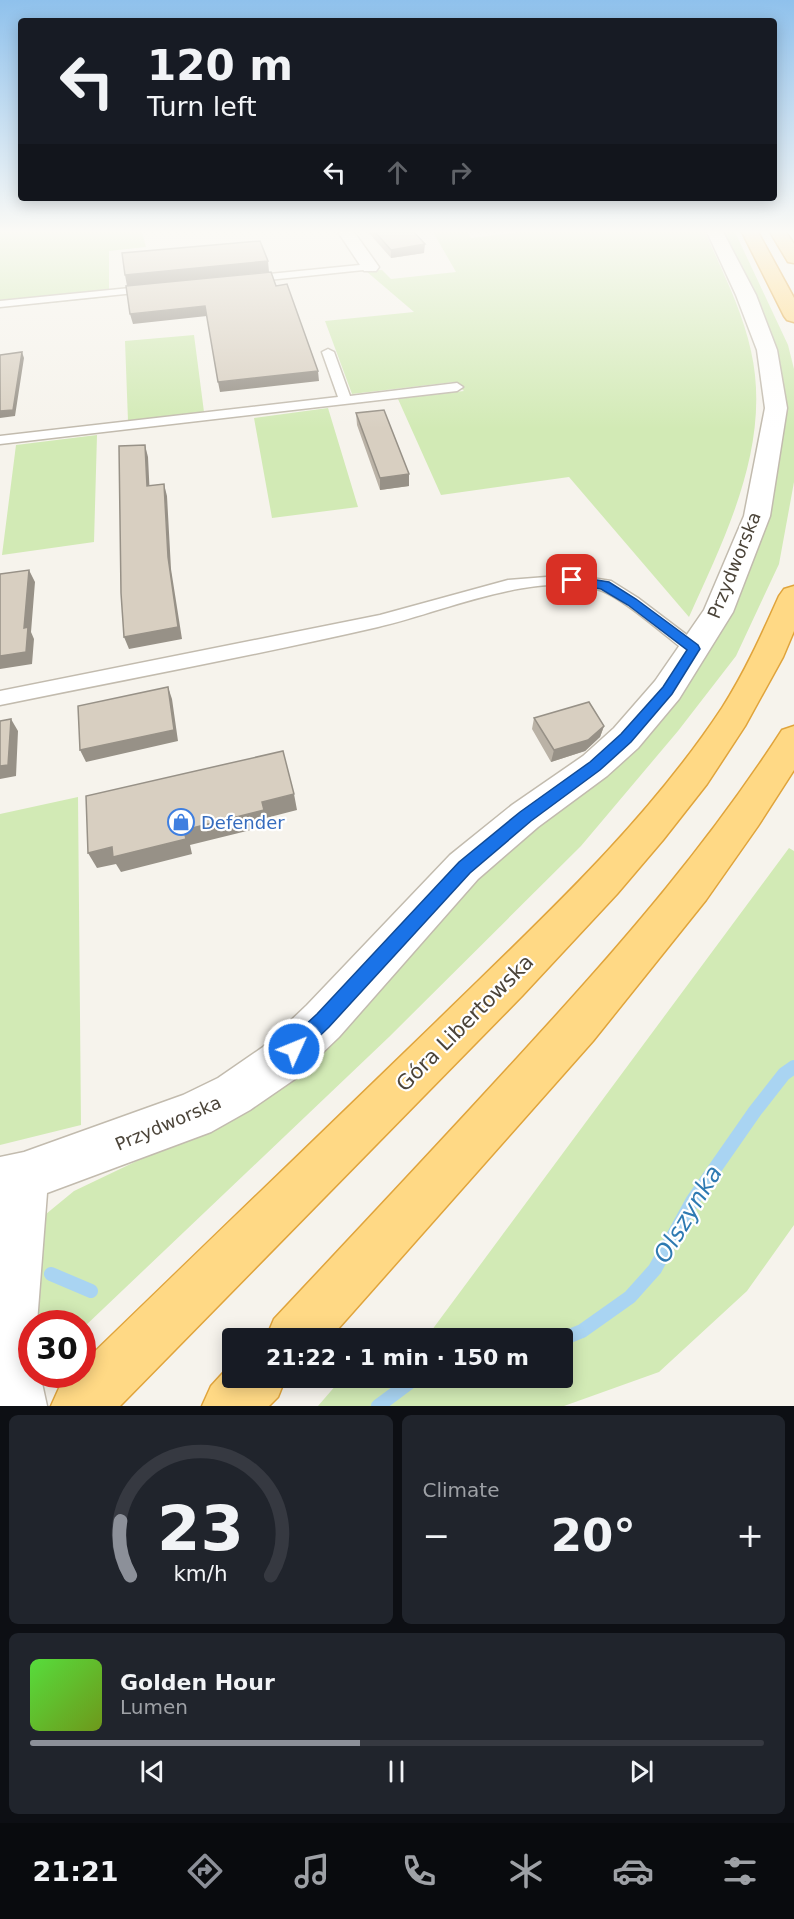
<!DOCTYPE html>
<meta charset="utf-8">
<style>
:root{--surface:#171b24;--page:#20242c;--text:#f1f3f6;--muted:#9ea1a6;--line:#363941;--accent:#8c9099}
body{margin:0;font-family:"DejaVu Sans",sans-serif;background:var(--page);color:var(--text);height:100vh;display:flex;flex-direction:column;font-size:22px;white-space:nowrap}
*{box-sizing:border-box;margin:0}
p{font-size:20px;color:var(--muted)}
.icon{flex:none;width:33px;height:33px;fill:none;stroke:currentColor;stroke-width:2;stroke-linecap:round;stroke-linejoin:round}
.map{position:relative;height:1406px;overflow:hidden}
.sheet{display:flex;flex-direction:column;gap:9px;padding:9px;background:#0d0f14;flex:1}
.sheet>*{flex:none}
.hud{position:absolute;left:18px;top:18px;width:759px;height:183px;border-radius:6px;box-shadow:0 3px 15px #0003;background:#171b24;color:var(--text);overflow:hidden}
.speed{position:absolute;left:18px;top:1310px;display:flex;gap:12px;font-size:30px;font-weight:700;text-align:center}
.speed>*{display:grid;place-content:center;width:78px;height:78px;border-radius:50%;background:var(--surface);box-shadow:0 3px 15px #0003;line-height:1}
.speed .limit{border:9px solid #d22;background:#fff;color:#111}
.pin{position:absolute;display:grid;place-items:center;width:51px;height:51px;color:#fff;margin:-26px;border-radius:12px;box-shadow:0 3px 9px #0006}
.me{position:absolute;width:66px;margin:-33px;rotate:46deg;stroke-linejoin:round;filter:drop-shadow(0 0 4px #0008)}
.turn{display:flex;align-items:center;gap:21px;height:126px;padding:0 30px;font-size:27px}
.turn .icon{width:78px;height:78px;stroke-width:2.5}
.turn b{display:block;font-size:42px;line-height:51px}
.lanes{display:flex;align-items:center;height:57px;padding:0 30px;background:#0003;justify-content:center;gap:30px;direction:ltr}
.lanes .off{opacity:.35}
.big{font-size:45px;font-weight:800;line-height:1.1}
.sheet .card{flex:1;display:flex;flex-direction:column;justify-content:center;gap:9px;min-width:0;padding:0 21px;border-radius:9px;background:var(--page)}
.sheet .dial{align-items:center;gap:0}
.dial svg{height:156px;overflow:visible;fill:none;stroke:var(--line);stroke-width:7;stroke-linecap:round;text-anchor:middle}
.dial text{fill:var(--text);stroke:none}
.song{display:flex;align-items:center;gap:18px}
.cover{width:72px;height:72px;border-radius:9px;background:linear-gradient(135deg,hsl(110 70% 55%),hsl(80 70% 35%))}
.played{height:6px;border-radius:3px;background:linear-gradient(90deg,var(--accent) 45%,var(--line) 45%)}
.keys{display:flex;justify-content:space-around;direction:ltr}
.heat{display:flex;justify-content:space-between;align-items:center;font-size:33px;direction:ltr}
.sheet .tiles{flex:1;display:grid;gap:9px;grid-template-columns:1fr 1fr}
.card:last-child{grid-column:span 2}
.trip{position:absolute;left:222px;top:1328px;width:351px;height:60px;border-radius:6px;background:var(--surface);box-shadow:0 3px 15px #0003;font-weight:800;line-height:60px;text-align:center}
.menu{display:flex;height:96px;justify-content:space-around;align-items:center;background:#090b0e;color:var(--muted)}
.menu .icon{width:42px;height:42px}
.menu .active{color:var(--accent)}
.menu b{font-size:27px;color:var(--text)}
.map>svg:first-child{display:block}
.green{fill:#d2eab5}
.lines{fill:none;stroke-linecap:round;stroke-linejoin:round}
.stream{stroke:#a9d4f2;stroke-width:14}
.service-casing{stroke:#c2bbae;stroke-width:3}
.minor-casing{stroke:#c2bbae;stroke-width:3}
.trunk-casing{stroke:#e0a43c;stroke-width:3}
.service{fill:#fff;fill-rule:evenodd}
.minor{fill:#fff;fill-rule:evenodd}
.trunk{fill:#ffd985;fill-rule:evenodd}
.wall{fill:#bab2a6}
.shaded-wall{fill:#979187}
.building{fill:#d8cfc1;stroke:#979187;stroke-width:1.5}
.route{fill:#1a73e8;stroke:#114b97;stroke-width:1.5}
.labels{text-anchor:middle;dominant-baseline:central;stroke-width:4.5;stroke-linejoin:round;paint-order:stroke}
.street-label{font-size:18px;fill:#4b4439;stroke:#fff}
.shop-label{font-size:18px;fill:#366cbe;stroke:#fff;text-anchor:start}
.near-street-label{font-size:21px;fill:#4b4439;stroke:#fff}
.near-water-label{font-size:24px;font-style:italic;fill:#2e7ab2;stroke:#fff}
</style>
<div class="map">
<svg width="794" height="1406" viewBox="0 0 794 1406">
<rect width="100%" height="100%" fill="#f6f3ec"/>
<!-- green -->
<path class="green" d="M0,232H142L146,247L109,251V297L0,308Z
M433,232H467L471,238L521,232H705C722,271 742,309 751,351C772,444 726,535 689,617L569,477L441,495L398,399L464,391L454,382L352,394L325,321L414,312L366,271L382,270L391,279L456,272Z
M721,232H735L788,345L794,369V482L779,564L736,656L678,731L581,846L389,1037L83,1328L82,1323H38L29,1295L35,1237L46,1214L74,1191L231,1116L448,903L662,719L781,428L780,364L766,325Z
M194,335L204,412L128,421L125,341Z
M328,408L358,507L272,518L254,418Z
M97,435L94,542L2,555L16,445Z
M78,797L81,1125L0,1145V814Z
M789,848L794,851V1225L747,1291L659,1372L564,1406H318L343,1377H562V1338H426Z"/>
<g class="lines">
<!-- stream -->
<path class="stream" d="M51,1274L91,1291
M468,1338H472
M562,1339L582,1331L630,1297L655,1269L693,1200L755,1111L784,1074L794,1067
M378,1406L417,1377"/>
<defs>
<path id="service" d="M370,264L375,267L373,269L250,282L245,279L250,276Z
M150,286L154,287V291L0,307V301Z
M328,349L334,352L350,396L457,383L463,387L457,391L0,444V436L338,397L322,352Z
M572,575L611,581L638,598L700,645L702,649L700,653H688C668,638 622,597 600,590C538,569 440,613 378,627C253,656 126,679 0,705V691L380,615L508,580Z"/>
<path id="minor" d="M338,232H354L379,267L376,271H364Z
M707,232H723L756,295L777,350L787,408L770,516L733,612L679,699L638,748L607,776L538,827L478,879L339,1037L295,1079L250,1110L211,1132L47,1193L37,1323H32V1374H40L47,1406H0V1157L24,1152L183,1095L218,1078L263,1047L307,1005L450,855L512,805L583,756L614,728L655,681L704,610L744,516L765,408L757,350L736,295Z"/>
<path id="trunk" d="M742,232H758L794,298V322L787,320L784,316Z
M770,232H786L794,244V263L788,262Z
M794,586V631L783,657L745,726L707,784L663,840L617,894L522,996L120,1406H51L60,1386L72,1374H82V1364C200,1249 319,1136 437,1021C537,923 644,826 722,708C745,672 762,634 779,596L784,589Z
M794,726V770L758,826L706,900L593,1041L330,1338H266L274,1319C363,1224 452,1130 539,1034C627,938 711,840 782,730Z
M232,1363V1377H286L278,1397L269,1406H202L211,1386Z"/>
</defs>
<!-- service casing -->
<use href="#service" class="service-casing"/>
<!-- minor casing -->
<use href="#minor" class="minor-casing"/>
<!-- trunk casing -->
<use href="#trunk" class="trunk-casing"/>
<!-- service -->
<use href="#service" class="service"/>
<!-- minor -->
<use href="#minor" class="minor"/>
<!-- trunk -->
<use href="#trunk" class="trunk"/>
</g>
<!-- wall -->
<path class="wall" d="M368,232H414L424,253L391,258Z
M356,413L409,474V486L380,490L357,425Z
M534,718L604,726L600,737L585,751L551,762L532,729Z"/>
<!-- shaded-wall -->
<path class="shaded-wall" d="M425,244L424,253L391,258V250Z
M268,261L269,272L127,286L125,275Z
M205,306L207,316L133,324L130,314Z
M22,352L24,358L15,416L0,418V411Z
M318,371L319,381L220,392L218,382Z
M145,445L148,457L150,498L147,486Z
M409,474V486L380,490V478Z
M164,484L167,496L171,569L182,639L129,649L124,637L168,557Z
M29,570L35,582L31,632L34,639L32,664L0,669V656Z
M168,687L172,699L178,741L86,762L80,750Z
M11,719L18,731L16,776L0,779V766Z
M604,726L600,737L585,751L551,762L554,750Z
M294,794L297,810L266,818L267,826L190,845L192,854L121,872L116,864L97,868L88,853L184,830L262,802Z"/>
<!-- building -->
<path class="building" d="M375,232H414L425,244L391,250Z
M260,241L268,261L125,275L122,253Z
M271,272L276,286L287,284L318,371L218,382L205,306L130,314L126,286Z
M22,352L13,410L0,411V355Z
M384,410L409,474L380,478L356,413Z
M145,445L147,486L164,484L168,557L178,627L124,637L121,593L119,446Z
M29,570L24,628L28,627L26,652L0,656V574Z
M168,687L174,730L80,750L78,706Z
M589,702L604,726L588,740L554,750L534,718Z
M11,719L8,765L0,766V721Z
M283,751L294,794L262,802L264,810L184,830L186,839L113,857L112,847L88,853L86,796Z"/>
<!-- sky -->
<linearGradient id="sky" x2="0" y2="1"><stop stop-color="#8fc1ec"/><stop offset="0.54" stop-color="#fbfaf6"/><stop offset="1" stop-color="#fbfaf6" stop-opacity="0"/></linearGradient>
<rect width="794" height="429" fill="url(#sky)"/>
<!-- route -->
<path class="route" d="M572,576L609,582L636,599L698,645L700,649L698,652L672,694L631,742L600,770L531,821L470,873L329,1027L300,1055L294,1058L287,1055L284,1049L287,1042L317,1014L459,862L520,812L590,762L621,734L663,687L687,650L628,605L601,589L568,583L566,580Z"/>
<!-- icons -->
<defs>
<symbol id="shop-ring" viewBox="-11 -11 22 22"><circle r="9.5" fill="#fff" stroke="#3f7fe0" stroke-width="1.5"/><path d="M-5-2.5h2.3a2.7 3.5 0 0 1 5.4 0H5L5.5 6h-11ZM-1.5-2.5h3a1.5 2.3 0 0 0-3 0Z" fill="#3f7fe0"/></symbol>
</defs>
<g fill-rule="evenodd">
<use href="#shop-ring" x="166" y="807" width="30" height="30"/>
</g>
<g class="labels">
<!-- street labels -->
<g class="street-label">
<text transform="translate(734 565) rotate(-68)">Przydworska</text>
<text transform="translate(168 1123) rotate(-23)">Przydworska</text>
</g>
<!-- shop labels -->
<g class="shop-label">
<text x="201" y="822">Defender</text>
</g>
<!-- near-street labels -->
<g class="near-street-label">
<text transform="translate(465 1023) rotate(-45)">Góra Libertowska</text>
</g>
<!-- near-water labels -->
<g class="near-water-label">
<text transform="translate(688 1214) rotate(-59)">Olszynka</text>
</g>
</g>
</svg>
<div class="speed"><div class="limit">30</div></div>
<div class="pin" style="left:572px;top:580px;background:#d93025"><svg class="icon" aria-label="arrive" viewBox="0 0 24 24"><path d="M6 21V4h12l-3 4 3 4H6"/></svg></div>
<svg class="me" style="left:294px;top:1049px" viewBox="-20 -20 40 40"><circle r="17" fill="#1a73e8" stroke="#fff" stroke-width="3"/><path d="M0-11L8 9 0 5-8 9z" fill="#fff"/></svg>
<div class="trip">21:22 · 1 min · 150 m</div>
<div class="hud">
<div class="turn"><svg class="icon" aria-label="left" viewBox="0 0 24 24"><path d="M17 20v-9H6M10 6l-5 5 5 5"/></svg><div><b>120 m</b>Turn left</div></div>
<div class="lanes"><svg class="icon" aria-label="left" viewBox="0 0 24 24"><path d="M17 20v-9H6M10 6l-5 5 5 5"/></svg><svg class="icon off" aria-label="ahead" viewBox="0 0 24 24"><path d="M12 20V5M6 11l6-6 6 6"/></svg><svg class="icon off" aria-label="right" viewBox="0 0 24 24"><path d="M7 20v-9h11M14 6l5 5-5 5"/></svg></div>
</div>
</div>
<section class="sheet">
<div class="tiles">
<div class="card dial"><svg viewBox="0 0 100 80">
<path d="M14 69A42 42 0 1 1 86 69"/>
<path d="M14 69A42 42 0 0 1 9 41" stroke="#8c9099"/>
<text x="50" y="56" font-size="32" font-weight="700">23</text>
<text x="50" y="72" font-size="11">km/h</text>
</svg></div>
<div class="card"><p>Climate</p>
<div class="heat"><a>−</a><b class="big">20°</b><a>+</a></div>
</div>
<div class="card">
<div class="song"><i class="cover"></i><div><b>Golden Hour</b><p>Lumen</p></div></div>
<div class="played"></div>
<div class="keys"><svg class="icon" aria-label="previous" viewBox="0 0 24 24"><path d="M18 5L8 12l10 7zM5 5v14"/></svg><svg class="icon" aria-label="pause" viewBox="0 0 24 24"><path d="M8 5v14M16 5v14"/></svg><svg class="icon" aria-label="next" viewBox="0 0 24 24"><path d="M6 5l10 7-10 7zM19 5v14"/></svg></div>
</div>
</div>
</section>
<nav class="menu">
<b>21:21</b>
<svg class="icon active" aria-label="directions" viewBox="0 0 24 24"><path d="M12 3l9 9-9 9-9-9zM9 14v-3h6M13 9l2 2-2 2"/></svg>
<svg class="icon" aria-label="music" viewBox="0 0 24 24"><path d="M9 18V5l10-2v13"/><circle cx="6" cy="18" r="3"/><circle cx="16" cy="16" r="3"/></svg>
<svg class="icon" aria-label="phone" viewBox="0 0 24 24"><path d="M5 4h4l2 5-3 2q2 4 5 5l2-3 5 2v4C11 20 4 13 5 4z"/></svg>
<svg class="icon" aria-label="climate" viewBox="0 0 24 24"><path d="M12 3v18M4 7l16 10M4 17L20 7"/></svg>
<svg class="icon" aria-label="car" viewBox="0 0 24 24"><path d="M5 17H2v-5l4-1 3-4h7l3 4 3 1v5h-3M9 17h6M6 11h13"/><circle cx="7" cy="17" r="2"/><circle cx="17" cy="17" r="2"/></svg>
<svg class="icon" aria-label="filters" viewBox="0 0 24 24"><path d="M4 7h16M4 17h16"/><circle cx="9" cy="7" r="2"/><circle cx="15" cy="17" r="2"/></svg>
</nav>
